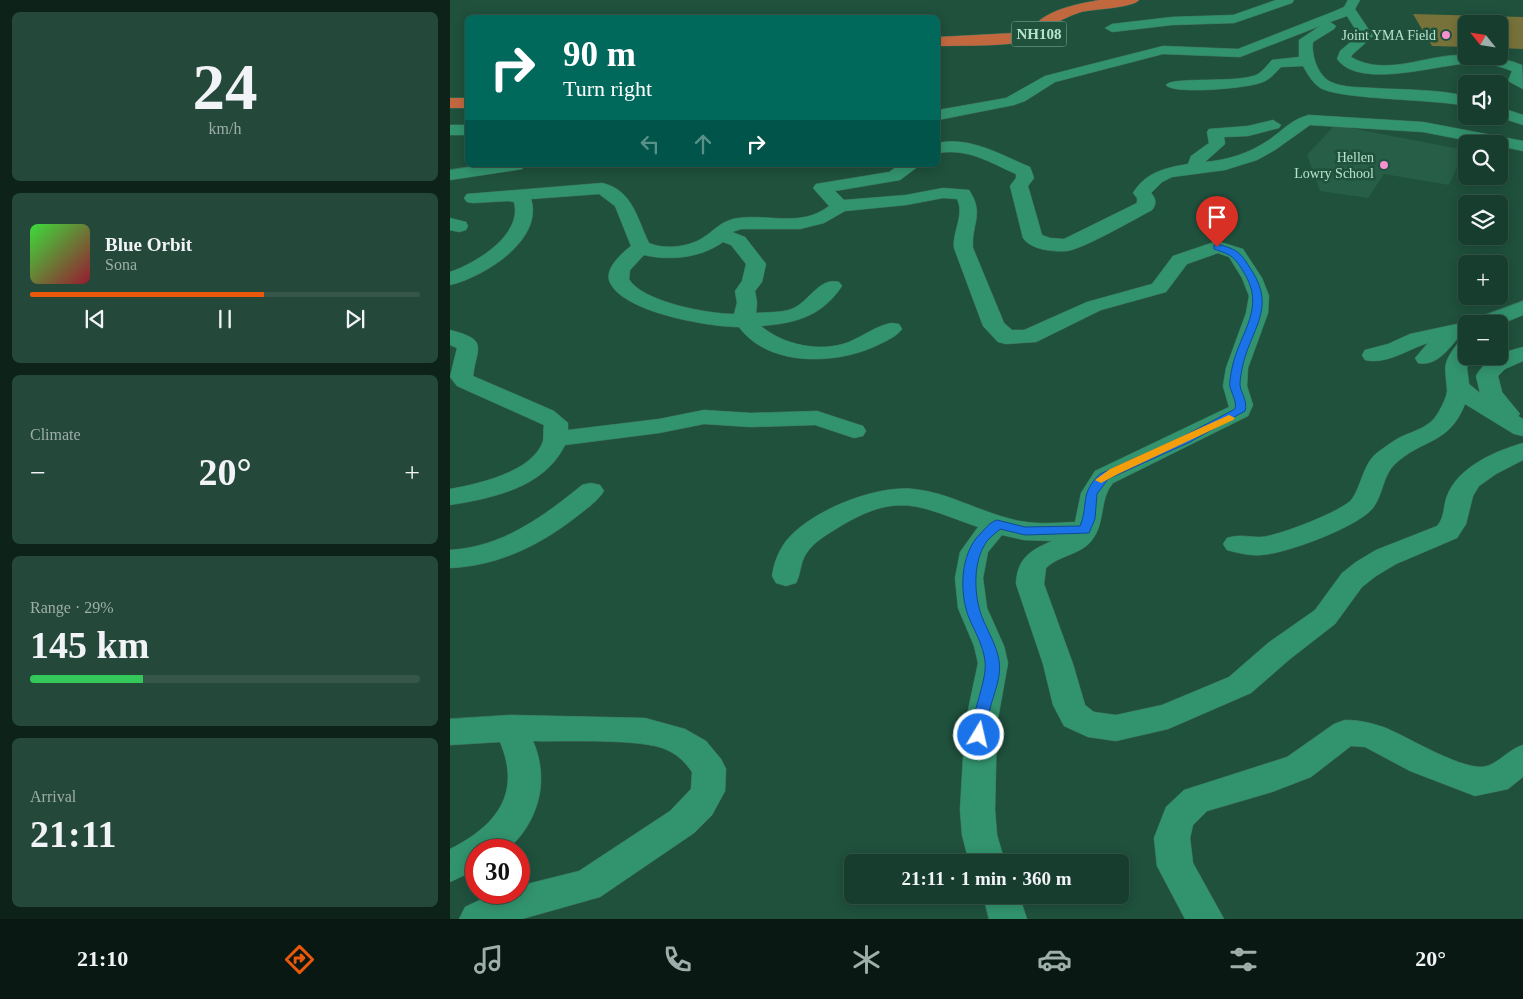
<!DOCTYPE html>
<meta charset="utf-8">
<style>
:root{--surface:#173d2e;--page:#24483a;--text:#f1f3f6;--muted:#9eaeaa;--line:#36564a;--accent:#ea580c}
body{margin:0;font-family:Georgia,serif;background:var(--page);color:var(--text);height:100vh;display:flex;flex-direction:column;font-size:19px;white-space:nowrap}
*{box-sizing:border-box;margin:0}
p{font-size:16px;color:var(--muted)}
.icon{flex:none;width:28px;height:28px;fill:none;stroke:currentColor;stroke-width:2;stroke-linecap:round;stroke-linejoin:round}
.map{position:relative;flex:1;overflow:hidden}
.side{display:flex;flex-direction:column;gap:12px;padding:12px;background:#0d2219;width:450px}
.side>*{flex:none}
.hud{position:absolute;left:15px;top:15px;width:475px;height:152px;border-radius:8px;box-shadow:0 2px 12px #0003,0 0 0 1px var(--line);background:#00695c;color:#fff;overflow:hidden}
.needle{width:32px;rotate:300deg}
.fabs{position:absolute;left:1008px;top:15px;display:grid;gap:10px}
.fabs a{display:grid;place-items:center;width:50px;height:50px;border-radius:8px;background:var(--surface);box-shadow:0 2px 12px #0003,0 0 0 1px var(--line);font-size:25px}
.speed{position:absolute;left:15px;top:839px;display:flex;gap:10px;font-size:25px;font-weight:700;text-align:center}
.speed>*{display:grid;place-content:center;width:65px;height:65px;border-radius:50%;background:var(--surface);box-shadow:0 2px 12px #0003,0 0 0 1px var(--line);line-height:1}
.speed .limit{border:8px solid #d22;background:#fff;color:#111}
.pin{position:absolute;display:grid;place-items:center;width:42px;height:42px;color:#fff;margin:-51px -21px;border-radius:50% 50% 50% 0;rotate:-45deg;box-shadow:0 0 5px #0007}
.pin .icon{rotate:45deg}
.me{position:absolute;width:55px;margin:-28px;rotate:9deg;stroke-linejoin:round;filter:drop-shadow(0 0 4px #0008)}
.turn{display:flex;align-items:center;gap:18px;height:105px;padding:0 15px;font-size:22px}
.turn .icon{width:65px;height:65px;stroke-width:2.5}
.turn b{display:block;font-size:35px;line-height:42px}
.lanes{display:flex;align-items:center;height:48px;padding:0 15px;background:#0003;justify-content:center;gap:25px;direction:ltr}
.lanes .off{opacity:.35}
.big{font-size:38px;font-weight:700;line-height:1.1}
.side .card{flex:1;display:flex;flex-direction:column;justify-content:center;gap:8px;min-width:0;padding:0 18px;border-radius:8px;background:var(--page)}
.side .dial{align-items:center;gap:0}
.dial b{font-size:65px;line-height:1}
.song{display:flex;align-items:center;gap:15px}
.cover{width:60px;height:60px;border-radius:8px;background:linear-gradient(135deg,hsl(120 70% 55%),hsl(350 70% 35%))}
.played{height:5px;border-radius:2px;background:linear-gradient(90deg,var(--accent) 60%,var(--line) 60%)}
.keys{display:flex;justify-content:space-around;direction:ltr}
.heat{display:flex;justify-content:space-between;align-items:center;font-size:28px;direction:ltr}
.charge{height:8px;border-radius:4px;background:linear-gradient(90deg,#34c759 29%,var(--line) 0)}
.trip{position:absolute;left:394px;top:854px;width:285px;height:50px;border-radius:8px;background:var(--surface);box-shadow:0 2px 12px #0003,0 0 0 1px var(--line);font-weight:700;line-height:50px;text-align:center}
.tabs{display:flex;height:80px;justify-content:space-around;align-items:center;background:#091812;color:var(--muted)}
.tabs .icon{width:35px;height:35px}
.tabs .current{color:var(--accent)}
.tabs b{font-size:22px;color:var(--text)}
main{display:flex;flex:1;min-height:0}
.map>svg:first-child{display:block}
.built{fill:#265e48}
.green{fill:#777239}
.lines{fill:none;stroke-linecap:round;stroke-linejoin:round}
.minor-casing{stroke:#3e715d;stroke-width:1}
.highway-casing{stroke:#3e715d;stroke-width:1}
.minor{fill:#32946f;fill-rule:evenodd}
.highway{fill:#c2683f;fill-rule:evenodd}
.route{fill:#1a73e8;stroke:#114b97}
.slow{fill:#f59e0b}
.poi-dot{fill:#f790ce;stroke:#1f513d;stroke-width:2}
.labels{text-anchor:middle;dominant-baseline:central;stroke-width:5;stroke-linejoin:round;paint-order:stroke}
.far-poi-label{font-size:14px;fill:#b7e3cd;stroke:#1f513d;text-anchor:end}
.shield{fill:#1f513d;stroke:#89b7a2;stroke-width:1}
.shield-label{font-size:15px;font-weight:bold;fill:#b7e3cd}
</style>
<main>
<section class="side">
<div class="card dial"><b>24</b><p>km/h</p></div>
<div class="card">
<div class="song"><i class="cover"></i><div><b>Blue Orbit</b><p>Sona</p></div></div>
<div class="played"></div>
<div class="keys"><svg class="icon" aria-label="previous" viewBox="0 0 24 24"><path d="M18 5L8 12l10 7zM5 5v14"/></svg><svg class="icon" aria-label="pause" viewBox="0 0 24 24"><path d="M8 5v14M16 5v14"/></svg><svg class="icon" aria-label="next" viewBox="0 0 24 24"><path d="M6 5l10 7-10 7zM19 5v14"/></svg></div>
</div>
<div class="card"><p>Climate</p>
<div class="heat"><a>−</a><b class="big">20°</b><a>+</a></div>
</div>
<div class="card"><p>Range · 29%</p><b class="big">145 km</b><div class="charge"></div></div>
<div class="card"><p>Arrival</p><b class="big">21:11</b></div>
</section>
<div class="map">
<svg width="1073" height="919" viewBox="0 0 1073 919">
<rect width="100%" height="100%" fill="#1f513d"/>
<!-- built -->
<path class="built" d="M885,125L1015,150L999,185L934,174L918,198L870,191L857,155Z"/>
<!-- green -->
<path class="green" d="M963,14L1073,17V49L1049,48V24H1016V47L982,46Z"/>
<g class="lines">
<defs>
<path id="minor" d="M826,0H844L842,3L784,23L722,25L662,32L655,28L662,24L722,17L783,15Z
M898,0H910L905,9L923,36L902,55L901,57C937,78 978,53 1016,55C1038,57 1049,56 1072,65L1073,89L1058,81L1062,71C1049,66 1038,63 1024,63C991,63 910,91 887,59L890,51L909,35L897,16L880,22L886,26L884,29L863,42C861,55 868,76 881,82C894,88 910,87 923,88C954,90 986,89 1016,96V106C987,99 886,100 869,87C862,82 857,73 853,66L831,67C824,74 820,80 810,83C797,88 723,95 716,85C722,76 790,84 808,74C813,71 818,64 822,60L849,57V40L870,26L790,57L713,54L605,82L575,101L564,105L488,120V110L556,98L595,76L713,46L788,49L885,11L894,7Z
M1049,107L1073,115V125L1046,116H1049Z
M859,115L973,122L1073,141V151L1049,146V144H1035L973,132L860,125L825,150L807,160L775,170L722,177L712,182L701,193C706,198 707,204 702,210C685,219 633,249 617,251C604,252 581,250 573,238L560,186L566,178V174C539,162 518,148 488,153V143C520,136 551,155 580,167L584,178L578,186L592,235L600,238L614,239L687,203V198L683,193C696,172 715,168 738,164L741,156L759,143L757,132L759,129L798,126L823,120L831,125L829,128L798,136L774,137L775,144L755,162C779,160 799,153 819,140C833,130 842,119 859,115Z
M0,125H18V135H0Z
M32,165H75L72,169L66,170L0,180V170Z
M449,165H470L450,180L385,191L394,200L456,195L493,188L519,190C535,214 521,224 523,248L554,323L562,330H574L637,302L702,284L723,256L767,241L793,249L812,278L819,296L818,313L798,368L797,386L803,405L798,416L663,483C649,499 656,522 642,540C631,555 609,555 596,568L594,584L623,664L635,705L644,712L666,715L712,705L779,677L818,643L865,610L892,573L906,562L926,550L987,526C995,517 993,506 997,496C1008,467 1045,451 1073,443V460L1046,474L1029,486L1023,496L1016,524L1007,538L946,564L926,576L912,587L885,624L840,659L801,693L718,729L666,741L638,737L614,726L603,705L593,664L566,584C567,559 580,550 602,541L574,540L552,535L538,552L533,578L537,608L554,646L558,663L547,724L545,810L547,835L555,862H519L512,835L510,810L515,724L528,663L524,646L508,608L505,578L510,552L528,527C468,506 449,491 389,527C378,534 363,542 356,554C350,563 351,574 346,583L336,586L326,583L322,576C324,563 328,552 336,541C360,511 425,485 463,489C497,492 528,511 561,519C582,525 604,523 625,522L631,493L645,471L779,407L773,386L776,368L796,313L799,296L792,278L779,257L768,253L737,264L716,292L651,310L586,342L556,344L548,342L533,326L504,248C502,232 515,215 507,199L493,198L456,205L395,211L374,223L350,229H291L282,232L295,237L316,264L312,282L305,291L307,303L306,313C318,312 333,313 344,308C360,300 370,277 389,282L392,286C371,317 346,323 311,326C333,345 370,353 399,342C413,336 426,326 441,323L449,324L452,329C447,336 438,340 430,344C389,365 319,368 289,327C260,327 169,312 159,280C156,267 172,253 181,246L165,206L149,194L81,199C94,240 34,277 0,285V272C26,263 73,235 64,202L58,201L23,203L17,202L14,198L17,194L152,183C183,190 187,219 199,243C215,250 240,247 254,237C265,230 269,223 283,219C315,212 350,229 379,206L363,188L366,184L439,172ZM273,242L281,245L296,264L292,281L285,291L287,303L284,314C259,314 192,302 179,279L180,270L194,255C220,261 251,258 273,242Z
M0,218L16,222L18,226L16,230L9,232L0,230Z
M1073,301V315L1049,325L1016,324V334L1010,336C999,348 987,367 968,363L965,358L978,343C958,349 937,365 915,360L912,355L915,350L938,344L960,334L1016,322L1022,323L1024,319Z
M0,330C39,340 27,346 23,376L104,411L118,423V430L209,419L254,410L301,413L367,411L413,426L416,431L413,436L404,438L365,425L301,427L254,424L209,433L115,445C94,488 43,498 0,505V489C28,484 83,472 93,441C94,436 93,430 94,425L7,386L0,377L7,348L0,345Z
M1016,341V356H1021L1017,368L1019,384L1030,393L1026,376C1036,358 1053,352 1073,347V361L1055,369L1048,376L1052,392L1070,414L1068,416L1073,419V436L1064,434L1015,404C999,445 973,438 945,464C933,475 933,495 923,508C908,527 835,554 811,555C800,556 788,553 777,550L773,544L777,538C789,534 799,537 811,537C828,536 893,511 902,499C912,485 913,463 928,452C934,448 940,443 947,439C961,431 979,429 988,413C991,408 998,395 997,389C995,365 992,364 1008,343Z
M141,483L150,485L154,491C147,502 136,509 126,517C89,546 47,566 0,568V550C52,547 93,517 132,485Z
M61,715L195,718L235,729L256,741L271,759L276,769L275,791L262,815L244,833L150,897L72,919H9L15,907C36,897 45,892 69,892V886L129,871L220,811L241,789L242,772C235,762 228,755 217,750C193,738 113,742 83,741C100,780 89,822 57,850H26V870L0,882V849C46,826 72,794 50,742L0,745V719Z
M895,720C910,720 922,723 936,728C958,737 1016,773 1037,766C1050,762 1059,749 1073,745V777L1058,789L1025,796L960,771L915,747L901,746L861,777L822,792L757,811L743,825L740,838L743,863L774,919H735L707,866L704,838L716,807L734,790L837,757L884,724Z
M533,895H569L577,919H539Z"/>
<path id="highway" d="M650,0H689C683,8 643,9 631,12C619,16 608,21 598,28L594,38C560,47 523,45 488,46V37L582,32C587,11 631,3 650,0Z
M0,98H18V108H0Z"/>
</defs>
<!-- minor casing -->
<use href="#minor" class="minor-casing"/>
<!-- highway casing -->
<use href="#highway" class="highway-casing"/>
<!-- minor -->
<use href="#minor" class="minor"/>
<!-- highway -->
<use href="#highway" class="highway"/>
</g>
<!-- route -->
<path class="route" d="M767,244C789,250 790,252 802,271C827,310 799,331 792,369C791,374 790,380 790,385C791,394 798,401 795,411L740,442L658,479L647,494L645,519L639,533L575,535L550,529C545,534 537,539 534,546C523,565 524,596 532,617C538,632 546,644 549,660C552,677 544,692 540,709C538,719 539,730 534,739H524C516,724 538,682 535,661C533,645 525,632 519,618C509,593 510,554 530,534C535,529 540,522 547,520L575,527L630,526C639,504 629,494 650,474L732,437L785,409C787,402 782,394 780,387C779,382 781,374 782,368C790,331 817,308 793,271C783,255 781,255 764,249V245Z"/>
<!-- slow -->
<path class="slow" d="M779,415L785,418L783,420L668,474L651,483L645,480L660,469Z"/>
<!-- markers -->
<g class="poi-dot">
<circle cx="996" cy="35" r="5"/>
<circle cx="934" cy="165" r="5"/>
</g>
<g class="labels">
<!-- far-poi labels -->
<g class="far-poi-label">
<text x="986" y="35">Joint YMA Field</text>
<text x="924" y="157">Hellen<tspan x="924" dy="16">Lowry School</tspan></text>
</g>
<!-- shield labels -->
<rect class="shield" x="561.5" y="21.5" width="55" height="25" rx="4"/>
<g class="shield-label">
<text x="589" y="34">NH108</text>
</g>
</g>
</svg>
<div class="fabs">
<a><svg class="needle" viewBox="-14 -14 28 28"><path d="M0-13l5 13h-10z" fill="#e53935"/><path d="M0 13l5-13h-10z" fill="#9eaeaa"/></svg></a>
<a><svg class="icon" aria-label="sound" viewBox="0 0 24 24"><path d="M4 9h4l5-4v14l-5-4H4zM17 9q2 3 0 6"/></svg></a>
<a><svg class="icon" aria-label="search" viewBox="0 0 24 24"><circle cx="10" cy="10" r="6"/><path d="M15 15l6 6"/></svg></a>
<a><svg class="icon" aria-label="layers" viewBox="0 0 24 24"><path d="M12 4l9 5-9 5-9-5zM3 14l9 5 9-5"/></svg></a>
<a>+</a>
<a>−</a>
</div>
<div class="speed"><div class="limit">30</div></div>
<div class="pin" style="left:767px;top:247px;background:#d93025"><svg class="icon" aria-label="arrive" viewBox="0 0 24 24"><path d="M6 21V4h12l-3 4 3 4H6"/></svg></div>
<svg class="me" style="left:529px;top:735px" viewBox="-20 -20 40 40"><circle r="17" fill="#1a73e8" stroke="#fff" stroke-width="3"/><path d="M0-11L8 9 0 5-8 9z" fill="#fff"/></svg>
<div class="trip">21:11 · 1 min · 360 m</div>
<div class="hud">
<div class="turn"><svg class="icon" aria-label="right" viewBox="0 0 24 24"><path d="M7 20v-9h11M14 6l5 5-5 5"/></svg><div><b>90 m</b>Turn right</div></div>
<div class="lanes"><svg class="icon off" aria-label="left" viewBox="0 0 24 24"><path d="M17 20v-9H6M10 6l-5 5 5 5"/></svg><svg class="icon off" aria-label="ahead" viewBox="0 0 24 24"><path d="M12 20V5M6 11l6-6 6 6"/></svg><svg class="icon" aria-label="right" viewBox="0 0 24 24"><path d="M7 20v-9h11M14 6l5 5-5 5"/></svg></div>
</div>
</div>
</main>
<nav class="tabs">
<b>21:10</b>
<svg class="icon current" aria-label="directions" viewBox="0 0 24 24"><path d="M12 3l9 9-9 9-9-9zM9 14v-3h6M13 9l2 2-2 2"/></svg>
<svg class="icon" aria-label="music" viewBox="0 0 24 24"><path d="M9 18V5l10-2v13"/><circle cx="6" cy="18" r="3"/><circle cx="16" cy="16" r="3"/></svg>
<svg class="icon" aria-label="phone" viewBox="0 0 24 24"><path d="M5 4h4l2 5-3 2q2 4 5 5l2-3 5 2v4C11 20 4 13 5 4z"/></svg>
<svg class="icon" aria-label="climate" viewBox="0 0 24 24"><path d="M12 3v18M4 7l16 10M4 17L20 7"/></svg>
<svg class="icon" aria-label="car" viewBox="0 0 24 24"><path d="M5 17H2v-5l4-1 3-4h7l3 4 3 1v5h-3M9 17h6M6 11h13"/><circle cx="7" cy="17" r="2"/><circle cx="17" cy="17" r="2"/></svg>
<svg class="icon" aria-label="filters" viewBox="0 0 24 24"><path d="M4 7h16M4 17h16"/><circle cx="9" cy="7" r="2"/><circle cx="15" cy="17" r="2"/></svg>
<b>20°</b>
</nav>
